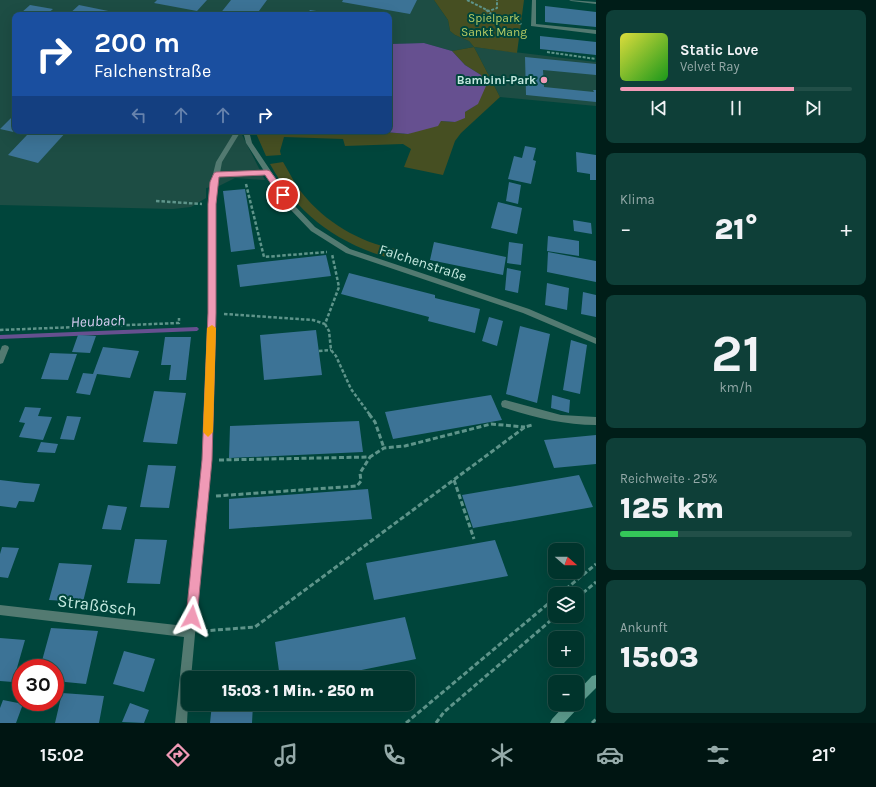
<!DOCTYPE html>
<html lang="de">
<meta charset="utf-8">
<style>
:root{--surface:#00342c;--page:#0e3f38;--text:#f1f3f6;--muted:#95aaa9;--line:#224f48;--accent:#f09ab6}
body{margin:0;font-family:Karla,sans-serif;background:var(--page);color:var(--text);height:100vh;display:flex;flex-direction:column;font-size:15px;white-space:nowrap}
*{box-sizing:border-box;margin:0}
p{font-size:13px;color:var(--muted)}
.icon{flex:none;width:22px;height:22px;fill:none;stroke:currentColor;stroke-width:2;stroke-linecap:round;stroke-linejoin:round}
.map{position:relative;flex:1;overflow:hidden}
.side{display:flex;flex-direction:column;gap:10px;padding:10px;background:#001d18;width:280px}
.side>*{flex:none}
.banner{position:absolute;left:12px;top:12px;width:380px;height:122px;border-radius:8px;box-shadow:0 4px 16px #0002,0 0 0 1px var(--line);background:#1a4fa0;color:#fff;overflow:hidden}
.needle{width:26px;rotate:110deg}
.tools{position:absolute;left:548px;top:543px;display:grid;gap:8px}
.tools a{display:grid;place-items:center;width:36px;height:36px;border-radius:8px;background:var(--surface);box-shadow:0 4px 16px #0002,0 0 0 1px var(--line);font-size:20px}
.speed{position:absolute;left:12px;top:659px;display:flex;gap:8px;font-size:20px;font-weight:700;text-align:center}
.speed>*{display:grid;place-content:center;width:52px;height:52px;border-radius:50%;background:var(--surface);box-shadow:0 4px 16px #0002,0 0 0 1px var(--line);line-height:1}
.speed .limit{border:6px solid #d22;background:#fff;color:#111}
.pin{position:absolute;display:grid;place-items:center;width:34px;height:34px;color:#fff;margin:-17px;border:2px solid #fff;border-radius:50%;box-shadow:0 1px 4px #0007}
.me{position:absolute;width:44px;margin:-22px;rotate:5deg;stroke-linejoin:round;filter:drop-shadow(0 0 3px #0008)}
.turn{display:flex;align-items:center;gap:14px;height:84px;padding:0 16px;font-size:18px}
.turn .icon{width:52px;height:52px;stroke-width:2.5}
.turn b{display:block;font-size:28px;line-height:34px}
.lanes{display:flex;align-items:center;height:38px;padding:0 16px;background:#0003;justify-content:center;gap:20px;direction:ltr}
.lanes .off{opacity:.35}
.big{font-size:30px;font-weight:800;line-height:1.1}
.side .tile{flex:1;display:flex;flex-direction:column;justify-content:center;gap:6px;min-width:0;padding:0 14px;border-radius:8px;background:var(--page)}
.side .dial{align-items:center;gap:0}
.dial b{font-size:52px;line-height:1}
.song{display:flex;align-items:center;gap:12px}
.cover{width:48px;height:48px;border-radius:6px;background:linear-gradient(135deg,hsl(60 70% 55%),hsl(120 70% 35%))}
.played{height:4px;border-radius:2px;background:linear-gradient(90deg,var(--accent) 75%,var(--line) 75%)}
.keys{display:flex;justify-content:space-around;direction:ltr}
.heat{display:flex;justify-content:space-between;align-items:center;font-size:22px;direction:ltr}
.charge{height:6px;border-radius:3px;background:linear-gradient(90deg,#34c759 25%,var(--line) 0)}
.trip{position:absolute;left:181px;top:671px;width:234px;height:40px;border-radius:8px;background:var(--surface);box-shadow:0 4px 16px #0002,0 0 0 1px var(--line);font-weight:800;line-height:40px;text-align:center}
.menu{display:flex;height:64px;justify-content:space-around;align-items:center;background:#001512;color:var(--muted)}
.menu .icon{width:28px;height:28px}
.menu .on{color:var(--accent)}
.menu b{font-size:18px;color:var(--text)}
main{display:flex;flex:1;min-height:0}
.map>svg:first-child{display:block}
.built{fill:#1d4d44}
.green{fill:#464f22}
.water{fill:#665090}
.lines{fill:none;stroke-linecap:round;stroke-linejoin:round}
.stream{fill:#665090;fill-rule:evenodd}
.building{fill:#3c7396}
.path-far2{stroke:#5e948a;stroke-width:2;stroke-dasharray:3 1.5;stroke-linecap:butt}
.path-far1{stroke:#5e948a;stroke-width:2.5;stroke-dasharray:3.5 2;stroke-linecap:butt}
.path{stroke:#5e948a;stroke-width:3;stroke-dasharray:5 2.5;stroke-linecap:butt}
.street{fill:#537a71;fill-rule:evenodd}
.secondary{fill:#5d9c8e;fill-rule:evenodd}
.route{fill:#f09ab6;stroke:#9c6476}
.slow{fill:#f59e0b}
.poi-dot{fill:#f09ab6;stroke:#00453b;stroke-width:1.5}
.labels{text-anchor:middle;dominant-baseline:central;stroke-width:4;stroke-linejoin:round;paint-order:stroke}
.far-park-label{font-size:12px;fill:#b8cc64;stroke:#00453b}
.far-poi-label{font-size:12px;font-weight:bold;fill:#c5eae1;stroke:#00453b;text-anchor:end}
.street-label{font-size:14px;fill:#c5eae1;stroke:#00453b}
.water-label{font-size:15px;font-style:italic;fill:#d8cef3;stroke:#00453b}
.near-street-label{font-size:17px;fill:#c5eae1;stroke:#00453b}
</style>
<main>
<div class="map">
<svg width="596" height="723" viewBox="0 0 596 723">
<rect width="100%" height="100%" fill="#00453b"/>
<!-- built -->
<path class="built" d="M0,0H434L448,20L450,31L455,35L469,41L474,47L596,62V106L500,97L474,47L452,51L424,43L389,44V15H15V131H240L265,180L235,178L219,186L206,188V198L191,207L173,209L0,205Z"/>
<!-- green -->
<path class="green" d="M434,0H524L517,53L474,47L500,97L461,133L455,141L443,175L404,167L411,149L403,144L345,146L343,139L284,137L280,151L281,155L266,156L255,131H373L408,134L441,121L455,122L465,112L477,104L481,75L465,65L452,51L474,47L469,41L455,35L450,31L448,20Z
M283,162C289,172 295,184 302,193C325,222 359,242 395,249L392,259C335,242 299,216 270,164Z"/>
<!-- water -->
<path class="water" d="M424,43L452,51L465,65L481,75L486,86L478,104L465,112V118L455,122L441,121L438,126L408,134L373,131H389V44Z"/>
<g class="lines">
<!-- stream -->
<path class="stream" d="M197,327L199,329L197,331L0,339V335Z"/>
</g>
<!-- building -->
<path class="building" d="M157,0H207L197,11L154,3Z
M231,0H267L256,15H219Z
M343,0H417L410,14L342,2Z
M30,5L53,9L46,15L21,13Z
M79,5L123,14V15H68Z
M545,6L596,12V27L545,22Z
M310,10L329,13L328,15H306Z
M540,36L596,42V55L540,49Z
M525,57L596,64V75L543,70L544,87L594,92L593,90H596V102L526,95Z
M15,114V131H67L38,163L8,155L27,135L0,129Z
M525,146L536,148L533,160L536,161L531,184L508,179L514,156L522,158Z
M576,152L596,155V180H590V174L577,172Z
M509,182L521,185L518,204L506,201Z
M245,189L255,249L231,252L223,191Z
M498,202L522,208L517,234L491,228Z
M573,220L591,223L592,234L574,231Z
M548,236L579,241V256L547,251Z
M434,242L506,257L503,275L430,260Z
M509,242L523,244L521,265L507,263Z
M548,252L596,261V282L547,272Z
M326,255L331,276L240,287L237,265Z
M507,268L521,271L518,293L505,290Z
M349,273L435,295V298L480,309L475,333L428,321L429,317L341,294Z
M547,283L569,288L567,310L545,305Z
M583,292L596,295V317L581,314Z
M489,317L503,321L497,346L482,341Z
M520,326L550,334L537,403L506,394Z
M316,330L322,375L264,380L260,335Z
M78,335L96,336L90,353L72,352Z
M165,337H191L186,380H169L171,365H161Z
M571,340L587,345L580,394L563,390Z
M103,347L139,351L130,378L97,374L90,395L76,393L83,373L93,374Z
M50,353L77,354L68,380L41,379Z
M154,391L186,393L177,444L143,442Z
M491,395L502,420L393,439L385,412Z
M552,395L570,400L569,413L551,408Z
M25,407L41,408L38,416L52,417L43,440L19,437L25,423L19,422Z
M67,416L81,417L74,440L60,439Z
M359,421L363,452L229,458L230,426Z
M596,435V464L554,468L544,440Z
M41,442L58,444L55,453L37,452Z
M148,465L176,466L169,508L140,507Z
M579,475L593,507L473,528L462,495Z
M0,480L25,483L40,484L34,502L19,501L16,508L0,506Z
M368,489L372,519L229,529V499Z
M108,505L127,507L121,530L102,529Z
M135,539L167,540L160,584L127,583Z
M495,540L508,576L374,600L366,563Z
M2,547L19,548L8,578L0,577V554Z
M59,563L92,565L83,602L49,600Z
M405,617L416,659L322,678H280L275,642Z
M51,628L98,631L86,684L55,681V668H40Z
M0,638L25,640L13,682L0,681Z
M124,651L155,659L144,692L113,684Z
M62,693L104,696L99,723H55Z
M3,700L23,704L16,723H0V708Z
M130,703L149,710L144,723L122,722Z
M212,704H253L252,723H210Z"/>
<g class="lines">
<!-- path-far2 -->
<path class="path-far2" d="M467,0L489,11L497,8V0
M486,10L498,19L522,24
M547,52L596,59"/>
<!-- path-far1 -->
<path class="path-far1" d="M246,184L264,257L327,252
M156,201L202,204
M224,314L313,320L325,324L339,287L332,254
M325,324L329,331L331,350L336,356L351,389L370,415
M0,330L179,323V318
M319,351L331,350"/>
<!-- path -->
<path class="path" d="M369,414L375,422L384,448
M219,460L370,457L384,448L405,446L491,424L525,427
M454,480L474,539
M216,496L357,486L361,481L360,473L370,457
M560,594L596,564
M577,598L596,582
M203,631L255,627L525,427L532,425
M406,723L555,598
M436,723L444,712L556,616
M592,723L596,719"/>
<!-- street -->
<path class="street" d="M532,0H536V24L596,30V34L531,26Z
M569,0L596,2V4L571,1Z
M235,131H241L222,162L220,173L264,171L246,143L243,131H249L252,143L293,204L315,227L350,249L529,309L596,338V344L523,313L346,253L311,231L289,208L266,175L218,177L215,204L216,313L211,460L191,678H188V704L187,723H175L184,637L0,615V605L185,626L203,460L208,313L209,204L211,182L216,162Z
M5,345L8,346L9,348L3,363L0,364V351L2,346Z
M505,400L561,415L596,417V425C564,425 532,417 502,407L501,404L502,401Z"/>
<!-- secondary -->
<path class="secondary" d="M596,675V688L579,705L578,708L564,723H550L552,719L566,704H577V692L592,676Z"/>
</g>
<!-- route -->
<path class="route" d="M267,170L270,171L286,193V197H280L265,175L219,177L216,204V313L212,460L197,617L196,621L192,622L188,621L186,617L202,460L208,313V204L210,182L214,173L216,172Z"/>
<!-- slow -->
<path class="slow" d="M212,325L216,328L213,432L208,437L203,432L207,328Z"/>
<!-- markers -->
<circle class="poi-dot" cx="544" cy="80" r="4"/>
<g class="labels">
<!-- far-park labels -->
<g class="far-park-label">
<text x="494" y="18">Spielpark<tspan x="494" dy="14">Sankt Mang</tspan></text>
</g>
<!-- far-poi labels -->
<g class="far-poi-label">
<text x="536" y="80">Bambini-Park</text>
</g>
<!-- street labels -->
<g class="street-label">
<text transform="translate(423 263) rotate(18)">Falchenstraße</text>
</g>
<!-- water labels -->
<g class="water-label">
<text transform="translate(98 321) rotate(-2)">Heubach</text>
</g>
<!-- near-street labels -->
<g class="near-street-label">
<text transform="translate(97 605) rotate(7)">Straßösch</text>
</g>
</g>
</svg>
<div class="tools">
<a><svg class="needle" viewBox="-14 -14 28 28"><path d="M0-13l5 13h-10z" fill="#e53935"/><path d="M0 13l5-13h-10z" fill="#95aaa9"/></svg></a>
<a><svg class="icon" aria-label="layers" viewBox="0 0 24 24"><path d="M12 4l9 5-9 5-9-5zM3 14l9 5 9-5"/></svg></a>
<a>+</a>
<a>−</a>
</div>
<div class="speed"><div class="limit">30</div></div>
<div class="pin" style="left:283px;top:195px;background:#d93025"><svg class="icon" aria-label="arrive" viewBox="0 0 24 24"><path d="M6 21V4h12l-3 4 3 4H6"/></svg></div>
<svg class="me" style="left:192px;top:617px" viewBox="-20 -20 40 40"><path d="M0-17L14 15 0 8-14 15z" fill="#f09ab6" stroke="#fff" stroke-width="4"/></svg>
<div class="trip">15:03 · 1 Min. · 250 m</div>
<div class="banner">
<div class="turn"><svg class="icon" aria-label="right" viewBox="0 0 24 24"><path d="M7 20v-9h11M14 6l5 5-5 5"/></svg><div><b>200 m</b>Falchenstraße</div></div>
<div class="lanes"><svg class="icon off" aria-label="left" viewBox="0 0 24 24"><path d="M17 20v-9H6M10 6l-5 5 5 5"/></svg><svg class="icon off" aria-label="ahead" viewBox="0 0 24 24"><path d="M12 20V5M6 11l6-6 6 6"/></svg><svg class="icon off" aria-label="ahead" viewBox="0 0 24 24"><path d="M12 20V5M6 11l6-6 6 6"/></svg><svg class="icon" aria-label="right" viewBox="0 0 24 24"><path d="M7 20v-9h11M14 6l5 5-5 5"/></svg></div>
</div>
</div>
<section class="side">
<div class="tile">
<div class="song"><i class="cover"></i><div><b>Static Love</b><p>Velvet Ray</p></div></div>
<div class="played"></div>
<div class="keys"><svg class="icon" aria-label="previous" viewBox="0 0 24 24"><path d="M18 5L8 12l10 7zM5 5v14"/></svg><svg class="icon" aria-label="pause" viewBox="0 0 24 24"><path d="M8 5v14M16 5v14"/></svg><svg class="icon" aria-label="next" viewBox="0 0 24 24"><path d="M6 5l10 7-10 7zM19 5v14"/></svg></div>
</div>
<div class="tile"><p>Klima</p>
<div class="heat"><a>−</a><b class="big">21°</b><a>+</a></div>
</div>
<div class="tile dial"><b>21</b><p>km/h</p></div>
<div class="tile"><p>Reichweite · 25%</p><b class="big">125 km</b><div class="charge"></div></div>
<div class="tile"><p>Ankunft</p><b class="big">15:03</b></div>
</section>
</main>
<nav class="menu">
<b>15:02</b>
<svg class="icon on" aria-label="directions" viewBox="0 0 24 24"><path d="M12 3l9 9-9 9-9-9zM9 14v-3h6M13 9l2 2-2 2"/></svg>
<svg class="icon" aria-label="music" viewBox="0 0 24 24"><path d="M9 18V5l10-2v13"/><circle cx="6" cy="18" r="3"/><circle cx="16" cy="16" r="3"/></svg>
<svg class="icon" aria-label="phone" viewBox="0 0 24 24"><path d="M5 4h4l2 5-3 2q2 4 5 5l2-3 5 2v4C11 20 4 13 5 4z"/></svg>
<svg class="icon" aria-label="climate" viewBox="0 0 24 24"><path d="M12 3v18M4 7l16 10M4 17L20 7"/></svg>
<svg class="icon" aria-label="car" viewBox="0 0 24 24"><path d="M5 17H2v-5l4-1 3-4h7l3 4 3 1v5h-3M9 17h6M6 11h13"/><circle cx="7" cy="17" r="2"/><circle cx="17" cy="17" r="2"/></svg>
<svg class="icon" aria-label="filters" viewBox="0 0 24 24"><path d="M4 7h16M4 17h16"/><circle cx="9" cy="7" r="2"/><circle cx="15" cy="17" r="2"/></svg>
<b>21°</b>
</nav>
